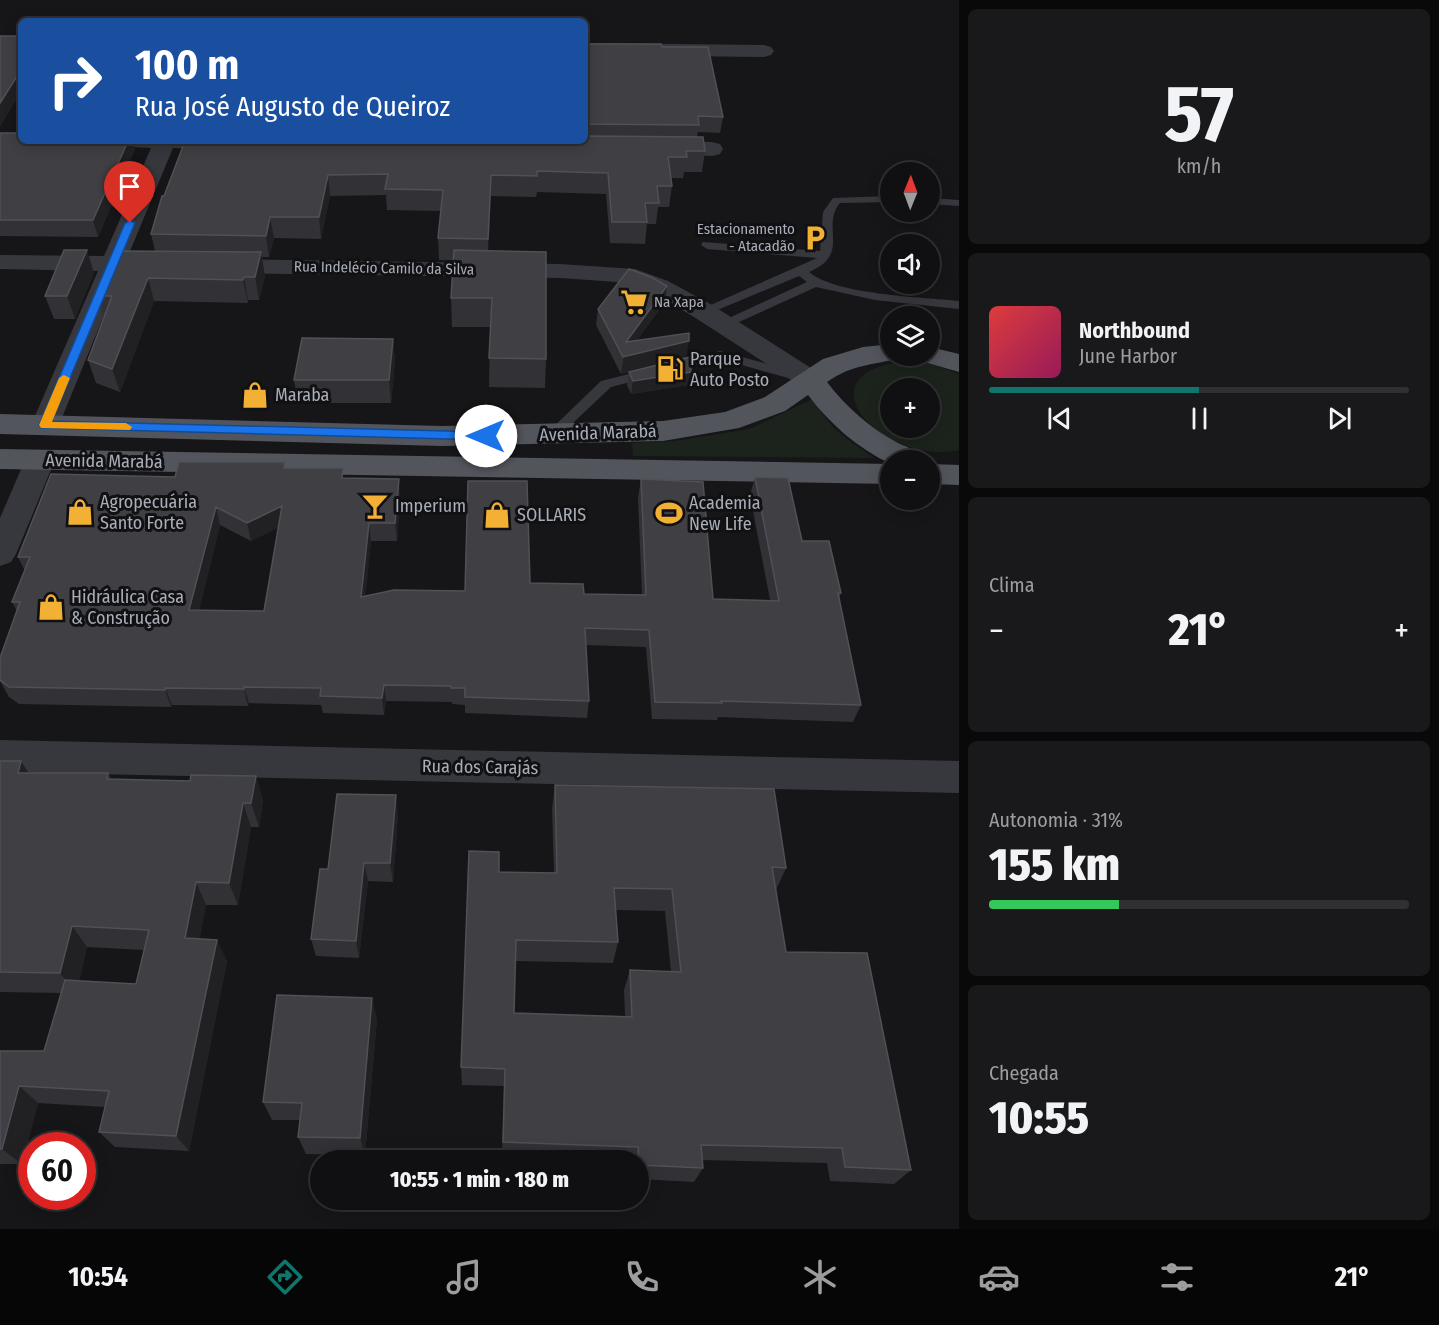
<!DOCTYPE html>
<html lang="pt">
<meta charset="utf-8">
<style>
:root{--surface:#101012;--page:#19191b;--text:#f1f3f6;--muted:#9c9d9f;--line:#303032;--accent:#0f766e}
body{margin:0;font-family:"Fira Sans Condensed",sans-serif;background:var(--page);color:var(--text);height:100vh;display:flex;flex-direction:column;font-size:22px;white-space:nowrap}
*{box-sizing:border-box;margin:0}
p{font-size:20px;color:var(--muted)}
.icon{flex:none;width:33px;height:33px;fill:none;stroke:currentColor;stroke-width:2;stroke-linecap:round;stroke-linejoin:round}
.map{position:relative;flex:1;overflow:hidden}
.drawer{display:flex;flex-direction:column;gap:9px;padding:9px;background:#09090a;width:480px}
.drawer>*{flex:none}
.guide{position:absolute;left:18px;top:18px;width:570px;height:126px;border-radius:9px;box-shadow:0 3px 15px #0003,0 0 0 2px var(--line);background:#1a4fa0;color:#fff;overflow:hidden}
.needle{width:39px;rotate:1deg}
.buttons{position:absolute;left:880px;top:162px;display:grid;gap:12px}
.buttons a{display:grid;place-items:center;width:60px;height:60px;border-radius:50%;background:var(--surface);box-shadow:0 3px 15px #0003,0 0 0 2px var(--line);font-size:30px}
.speed{position:absolute;left:18px;top:1132px;display:flex;gap:12px;font-size:30px;font-weight:700;text-align:center}
.speed>*{display:grid;place-content:center;width:78px;height:78px;border-radius:50%;background:var(--surface);box-shadow:0 3px 15px #0003,0 0 0 2px var(--line);line-height:1}
.speed .limit{border:9px solid #d22;background:#fff;color:#111}
.pin{position:absolute;display:grid;place-items:center;width:51px;height:51px;color:#fff;margin:-62px -26px;border-radius:50% 50% 50% 0;rotate:-45deg;box-shadow:0 0 6px #0007}
.pin .icon{rotate:45deg}
.me{position:absolute;width:66px;margin:-33px;rotate:270deg;stroke-linejoin:round;filter:drop-shadow(0 0 4px #0008)}
.turn{display:flex;align-items:center;gap:21px;height:126px;padding:0 18px;font-size:27px}
.turn .icon{width:78px;height:78px;stroke-width:2.5}
.turn b{display:block;font-size:42px;line-height:51px}
.big{font-size:45px;font-weight:800;line-height:1.1}
.drawer .widget{flex:1;display:flex;flex-direction:column;justify-content:center;gap:9px;min-width:0;padding:0 21px;border-radius:9px;background:var(--page)}
.drawer .dial{align-items:center;gap:0}
.dial b{font-size:78px;line-height:1}
.song{display:flex;align-items:center;gap:18px}
.cover{width:72px;height:72px;border-radius:9px;background:linear-gradient(135deg,hsl(0 70% 55%),hsl(330 70% 35%))}
.played{height:6px;border-radius:3px;background:linear-gradient(90deg,var(--accent) 50%,var(--line) 50%)}
.keys{display:flex;justify-content:space-around;direction:ltr}
.heat{display:flex;justify-content:space-between;align-items:center;font-size:33px;direction:ltr}
.charge{height:9px;border-radius:4px;background:linear-gradient(90deg,#34c759 31%,var(--line) 0)}
.trip{position:absolute;left:310px;top:1150px;width:339px;height:60px;border-radius:30px;background:var(--surface);box-shadow:0 3px 15px #0003,0 0 0 2px var(--line);font-weight:800;line-height:60px;text-align:center}
.tabs{display:flex;height:96px;justify-content:space-around;align-items:center;background:#060607;color:var(--muted)}
.tabs .icon{width:42px;height:42px}
.tabs .selected{color:var(--accent)}
.tabs b{font-size:27px;color:var(--text)}
main{display:flex;flex:1;min-height:0}
.map>svg:first-child{display:block}
.green{fill:#1c231d;fill-rule:evenodd}
.lines{fill:none;stroke-linecap:round;stroke-linejoin:round}
.service{fill:#37383d;fill-rule:evenodd}
.minor{fill:#37383d;fill-rule:evenodd}
.primary{fill:#53555c;fill-rule:evenodd}
.wall{fill:#323236;fill-rule:evenodd}
.shaded-wall{fill:#212124}
.building{fill:#3f3f44;stroke:#4f5156;stroke-width:1.5;fill-rule:evenodd}
.route{fill:#1a73e8;stroke:#114b97;stroke-width:1.5}
.slow{fill:#f59e0b}
.labels{text-anchor:middle;dominant-baseline:central;stroke-width:6;stroke-linejoin:round;paint-order:stroke}
.far-poi-label{font-size:15px;fill:#a8adb8;stroke:#111113;text-anchor:end}
.far-street-label{font-size:15px;fill:#a8adb8;stroke:#111113}
.poi-label{font-size:18px;fill:#a8adb8;stroke:#111113;text-anchor:start}
.street-label{font-size:18px;fill:#a8adb8;stroke:#111113}
</style>
<main>
<div class="map">
<svg width="959" height="1229" viewBox="0 0 959 1229">
<rect width="100%" height="100%" fill="#161618"/>
<!-- green -->
<path class="green" d="M907,361L929,363L959,374V450C885,467 794,373 907,361ZM891,388H930V428H891Z
M815,398C824,427 851,441 874,458L633,456L632,443L675,441L749,429Z"/>
<g class="lines">
<!-- service -->
<path class="service" d="M891,196V202L840,203C820,227 852,254 809,272C836,295 922,297 959,301V309L875,300L816,287L728,327L723,328L716,324L807,282L799,276L708,314L703,315L697,311L817,258L707,249L701,245L703,242L820,251L823,212L833,198Z
M930,198L959,200V206L930,204Z
M720,351L804,374L806,377L799,381L720,359L611,387L557,438L552,440L545,435L601,381Z"/>
<!-- minor -->
<path class="minor" d="M585,43L764,45L771,47L774,51L771,55L764,57L585,55Z
M112,141H237L239,143L236,148L228,150L173,148L128,256L164,259L167,264L164,269L122,271L59,425L55,432L45,435L35,432L31,425L98,271L0,269V255L104,256L151,148L115,146Z
M660,141L712,142L720,144L723,149L720,154L712,156L652,153L649,148L652,143Z
M219,259L560,264L635,269L668,281L712,305L822,375L826,381L822,387L812,390L802,387L694,317L650,291L631,283L560,278L219,273L210,271L207,266L210,261Z
M40,450L50,453L55,460L16,554L11,562L0,566V518L25,460L30,453Z
M0,740L959,761V793L0,772Z"/>
<!-- primary -->
<path class="primary" d="M891,344V356H902L900,358C871,366 855,363 827,382C846,407 870,428 898,443C908,448 919,450 923,460H891V464C857,448 830,424 808,395L785,411L739,428L663,441L442,446L0,434V414L442,426L663,421L725,412L765,397L823,359L863,347Z
M930,347L959,354V372L921,361L917,356H930Z
M0,449L891,464V484L0,469Z
M930,464L959,465V485L930,484Z"/>
</g>
<!-- wall -->
<path class="wall" d="M585,44L662,47L723,117L720,133L698,132L697,137L705,151L702,172H684L683,178H671L672,186L669,207H658L656,224H647L645,244L610,243L606,194L537,192L536,197L491,196L488,251L546,359L545,388L489,387L490,327H452L451,298L454,260H439L438,238L441,211L387,210L386,195L330,196L321,239L274,238L269,257H262L265,276L259,300H248V303L154,301L120,392L96,383L88,360L104,318L97,296L155,251L151,234L162,196L585,141Z
M0,133L21,141H133L135,149L98,237L0,236Z
M94,273L75,319H54L45,296Z
M665,302L637,340L686,357L621,374L596,325L598,309Z
M393,339L395,362L391,403H298L294,380Z
M629,372H691L689,385L631,394L627,385Z
M286,468L344,478L400,497L397,541H371L365,596L465,591L530,583L584,594L642,595L638,498L641,479L713,599L770,600L750,495L755,477L841,593L839,598L861,705L853,722L718,717L717,720L652,719L646,647L586,645L589,701L587,718L465,713V705L452,704V702L386,701L384,715L323,713L321,705L249,703L248,706L172,705L171,707L19,704L9,697L0,681L17,611L12,602L25,571L18,557L175,477ZM220,525L251,541L279,527L264,611L199,610Z
M0,761L29,773H108L111,779L190,781L256,776L263,801L259,827H251L238,905H206L199,939L227,961L189,1151L115,1147L99,1132L105,1107L38,1103L22,1164H0V1051H44L62,993L0,992ZM87,947L144,950L136,984L79,981Z
M555,785L786,868L776,890L786,952L911,1170L894,1184L830,1181L827,1163L702,1160L703,1168L694,1182L639,1179V1161L502,1157L504,1086L462,1085L461,1067L499,872L554,873L552,809ZM616,910L665,911L671,972L630,970L624,990L625,1016L514,1013L515,961L613,963L618,942Z
M398,815L393,882L368,881L359,958L316,956L311,939L328,869Z
M377,1019L365,1155L306,1154L298,1137L300,1120H272L263,1102Z"/>
<!-- shaded-wall -->
<path class="shaded-wall" d="M20,70L21,92L0,127V103Z
M128,141H133L135,149L98,237L93,220Z
M328,175L330,196L321,239L319,217Z
M491,175V196L488,261V239Z
M270,217L274,238L269,257L266,236Z
M87,250L94,273L75,319L67,296Z
M261,252L265,276L259,300L255,277Z
M244,277L248,300V303L243,280Z
M148,278L154,301L120,392L112,369Z
M667,286L665,302L625,357L689,341L686,357L621,374L626,342Z
M393,339L395,362L391,403L389,380Z
M691,372L689,385L631,394L633,381Z
M399,479L400,497L397,541L395,523Z
M282,506L286,524L251,541L247,523Z
M216,507L220,525L195,627L189,610Z
M369,523L371,541L364,615L361,597Z
M384,685L386,701L384,715L382,698Z
M244,687L249,703L248,706L244,689Z
M165,688L172,705L171,707L165,690Z
M21,761L37,786L18,773Z
M256,776L263,801L259,827L251,803Z
M396,795L398,815L393,882L390,863Z
M243,803L251,827L238,905L229,883Z
M364,863L368,881L359,958L356,941Z
M196,882L206,905L196,960L185,938Z
M72,926L87,947L76,993L60,973Z
M217,940L227,961L189,1151L176,1136Z
M372,998L377,1019L365,1155L360,1138Z
M19,1086L38,1103L22,1164L2,1149Z"/>
<!-- building -->
<path class="building" d="M0,36H21V70L0,103Z
M585,44H661L662,47H708L723,117L698,116L699,125L585,124Z
M0,133H21V141H128L93,220H0Z
M585,136L703,137L705,151H686L687,157H668L672,186H657L659,203H645L647,222H612L608,173L537,171V176L491,175L488,239L438,238L443,190L385,189L388,174L328,175L319,217H270L266,236L151,234L162,196H164L185,141H585Z
M64,250H87L67,296H45Z
M454,250L546,252V359L489,358L492,298H451Z
M117,251L261,252L255,277H244L243,280L148,278L112,369L88,360L112,296H97Z
M629,269L651,277L667,286L626,342L689,333V341L623,357L598,309Z
M302,338L393,339L389,380H294Z
M690,357L691,372L633,381L629,372Z
M179,462H285L284,468H343L342,478L399,479L395,523H369L361,597L394,590L465,591L468,481H527L530,583L583,584L584,594L646,595L641,479L703,482L713,599L779,601L755,477L788,478L802,541H829L841,593H838L861,705L721,701L722,703L655,702L649,630L585,628L589,701L465,697V688H451V686L384,685L382,698L320,696L321,688L244,687V689L165,688V690L9,687L0,680V658L20,602H12L30,557H18L51,474L175,477ZM282,506L264,611L189,610L216,507L247,523Z
M0,761H21L18,773H108L107,779L190,781L191,775L256,776L251,803H243L229,883L196,882L185,938L217,940L176,1136L99,1132L109,1091L19,1086L2,1149H0V1051H44L65,980L136,984L149,930L72,926L60,973L0,972Z
M555,785L774,789L786,868L772,867L786,952L867,953L911,1170L845,1167L842,1148L701,1145L703,1168L639,1165L638,1147L503,1142L505,1069L461,1067L469,851L499,852V872L557,873ZM614,888L672,889L681,972L630,970L632,1017L514,1013L516,940L618,942Z
M337,794L396,795L390,863H364L356,941L311,939L320,869H328Z
M277,995L372,998L360,1138L298,1137L302,1103L263,1102Z"/>
<!-- route -->
<path class="route" d="M130,220L135,223L52,421L486,432L492,436L486,440L41,428L39,425L125,223Z"/>
<!-- slow -->
<path class="slow" d="M64,375L70,378L52,422L126,423L132,427L130,430L41,428L39,425L59,378Z"/>
<!-- icons -->
<defs>
<symbol id="parking-bare" viewBox="-9 -9 18 18"><path d="M-3.5-5.5H1a3.5 3.5 0 0 1 0 7H-1V5.5H-3.5ZM-1-3.4V-.6H.8a1.4 1.4 0 0 0 0-2.8Z" fill="#f2b134" stroke="#111113" stroke-width="2.5" paint-order="stroke"/></symbol>
<symbol id="supermarket-bare" viewBox="-9 -9 18 18"><path d="M-6-5.5h2.5l.6 2H6L4.5 2H-2.5L-4.4-4H-6ZM-1.5 3.2a1.3 1.3 0 1 0 .1 0ZM3 3.2a1.3 1.3 0 1 0 .1 0Z" fill="#f2b134" stroke="#111113" stroke-width="2.5" paint-order="stroke"/></symbol>
<symbol id="fuel-bare" viewBox="-9 -9 18 18"><path d="M-5.5-6h7V0h2V4h1.3V-2.5L3-4.5l.8-.8L6-3V5H2.5V1h-1V6h-7ZM-4.2-4.7v3.2H.2V-4.7Z" fill="#f2b134" stroke="#111113" stroke-width="2.5" paint-order="stroke"/></symbol>
<symbol id="shop-bare" viewBox="-9 -9 18 18"><path d="M-5-2.5h2.3a2.7 3.5 0 0 1 5.4 0H5L5.5 6h-11ZM-1.5-2.5h3a1.5 2.3 0 0 0-3 0Z" fill="#f2b134" stroke="#111113" stroke-width="2.5" paint-order="stroke"/></symbol>
<symbol id="bar-bare" viewBox="-9 -9 18 18"><path d="M-6-5H6L.8 .8V4.5H3.5V6h-7V4.5H-.8V.8Z" fill="#f2b134" stroke="#111113" stroke-width="2.5" paint-order="stroke"/></symbol>
<symbol id="stadium-bare" viewBox="-9 -9 18 18"><path d="M0-5a6.5 5 0 1 0 0 10a6.5 5 0 1 0 0-10ZM-3.5-1.8h7v3.6h-7Z" fill="#f2b134" stroke="#111113" stroke-width="2.5" paint-order="stroke"/></symbol>
</defs>
<g fill-rule="evenodd">
<use href="#parking-bare" x="796" y="219" width="38" height="38"/>
<use href="#supermarket-bare" x="615" y="283" width="38" height="38"/>
<use href="#fuel-bare" x="651" y="350" width="38" height="38"/>
<use href="#shop-bare" x="236" y="376" width="38" height="38"/>
<use href="#bar-bare" x="356" y="487" width="38" height="38"/>
<use href="#shop-bare" x="61" y="493" width="38" height="38"/>
<use href="#stadium-bare" x="650" y="494" width="38" height="38"/>
<use href="#shop-bare" x="478" y="496" width="38" height="38"/>
<use href="#shop-bare" x="32" y="588" width="38" height="38"/>
</g>
<g class="labels">
<!-- far-poi labels -->
<g class="far-poi-label">
<text x="795" y="229">Estacionamento<tspan x="795" dy="17">- Atacadão</tspan></text>
<text x="654" y="302" text-anchor="start">Na Xapa</text>
</g>
<!-- far-street labels -->
<g class="far-street-label">
<text transform="translate(384 268) rotate(1)">Rua Indelécio Camilo da Silva</text>
</g>
<!-- poi labels -->
<g class="poi-label">
<text x="690" y="359">Parque<tspan x="690" dy="21">Auto Posto</tspan></text>
<text x="275" y="395">Maraba</text>
<text x="100" y="502">Agropecuária<tspan x="100" dy="21">Santo Forte</tspan></text>
<text x="689" y="503">Academia<tspan x="689" dy="21">New Life</tspan></text>
<text x="395" y="506">Imperium</text>
<text x="517" y="515">SOLLARIS</text>
<text x="71" y="597">Hidráulica Casa<tspan x="71" dy="21">&amp; Construção</tspan></text>
</g>
<!-- street labels -->
<g class="street-label">
<text transform="translate(598 433) rotate(-2)">Avenida Marabá</text>
<text transform="translate(104 461) rotate(1)">Avenida Marabá</text>
<text transform="translate(480 767) rotate(1)">Rua dos Carajás</text>
</g>
</g>
</svg>
<div class="buttons">
<a><svg class="needle" viewBox="-14 -14 28 28"><path d="M0-13l5 13h-10z" fill="#e53935"/><path d="M0 13l5-13h-10z" fill="#9c9d9f"/></svg></a>
<a><svg class="icon" aria-label="sound" viewBox="0 0 24 24"><path d="M4 9h4l5-4v14l-5-4H4zM17 9q2 3 0 6"/></svg></a>
<a><svg class="icon" aria-label="layers" viewBox="0 0 24 24"><path d="M12 4l9 5-9 5-9-5zM3 14l9 5 9-5"/></svg></a>
<a>+</a>
<a>−</a>
</div>
<div class="speed"><div class="limit">60</div></div>
<div class="pin" style="left:130px;top:223px;background:#d93025"><svg class="icon" aria-label="arrive" viewBox="0 0 24 24"><path d="M6 21V4h12l-3 4 3 4H6"/></svg></div>
<svg class="me" style="left:486px;top:436px" viewBox="-20 -20 40 40"><circle r="19" fill="#fff"/><path d="M0-13L10 11 0 6-10 11z" fill="#1a73e8"/></svg>
<div class="trip">10:55 · 1 min · 180 m</div>
<div class="guide">
<div class="turn"><svg class="icon" aria-label="right" viewBox="0 0 24 24"><path d="M7 20v-9h11M14 6l5 5-5 5"/></svg><div><b>100 m</b>Rua José Augusto de Queiroz</div></div>
</div>
</div>
<section class="drawer">
<div class="widget dial"><b>57</b><p>km/h</p></div>
<div class="widget">
<div class="song"><i class="cover"></i><div><b>Northbound</b><p>June Harbor</p></div></div>
<div class="played"></div>
<div class="keys"><svg class="icon" aria-label="previous" viewBox="0 0 24 24"><path d="M18 5L8 12l10 7zM5 5v14"/></svg><svg class="icon" aria-label="pause" viewBox="0 0 24 24"><path d="M8 5v14M16 5v14"/></svg><svg class="icon" aria-label="next" viewBox="0 0 24 24"><path d="M6 5l10 7-10 7zM19 5v14"/></svg></div>
</div>
<div class="widget"><p>Clima</p>
<div class="heat"><a>−</a><b class="big">21°</b><a>+</a></div>
</div>
<div class="widget"><p>Autonomia · 31%</p><b class="big">155 km</b><div class="charge"></div></div>
<div class="widget"><p>Chegada</p><b class="big">10:55</b></div>
</section>
</main>
<nav class="tabs">
<b>10:54</b>
<svg class="icon selected" aria-label="directions" viewBox="0 0 24 24"><path d="M12 3l9 9-9 9-9-9zM9 14v-3h6M13 9l2 2-2 2"/></svg>
<svg class="icon" aria-label="music" viewBox="0 0 24 24"><path d="M9 18V5l10-2v13"/><circle cx="6" cy="18" r="3"/><circle cx="16" cy="16" r="3"/></svg>
<svg class="icon" aria-label="phone" viewBox="0 0 24 24"><path d="M5 4h4l2 5-3 2q2 4 5 5l2-3 5 2v4C11 20 4 13 5 4z"/></svg>
<svg class="icon" aria-label="climate" viewBox="0 0 24 24"><path d="M12 3v18M4 7l16 10M4 17L20 7"/></svg>
<svg class="icon" aria-label="car" viewBox="0 0 24 24"><path d="M5 17H2v-5l4-1 3-4h7l3 4 3 1v5h-3M9 17h6M6 11h13"/><circle cx="7" cy="17" r="2"/><circle cx="17" cy="17" r="2"/></svg>
<svg class="icon" aria-label="filters" viewBox="0 0 24 24"><path d="M4 7h16M4 17h16"/><circle cx="9" cy="7" r="2"/><circle cx="15" cy="17" r="2"/></svg>
<b>21°</b>
</nav>
